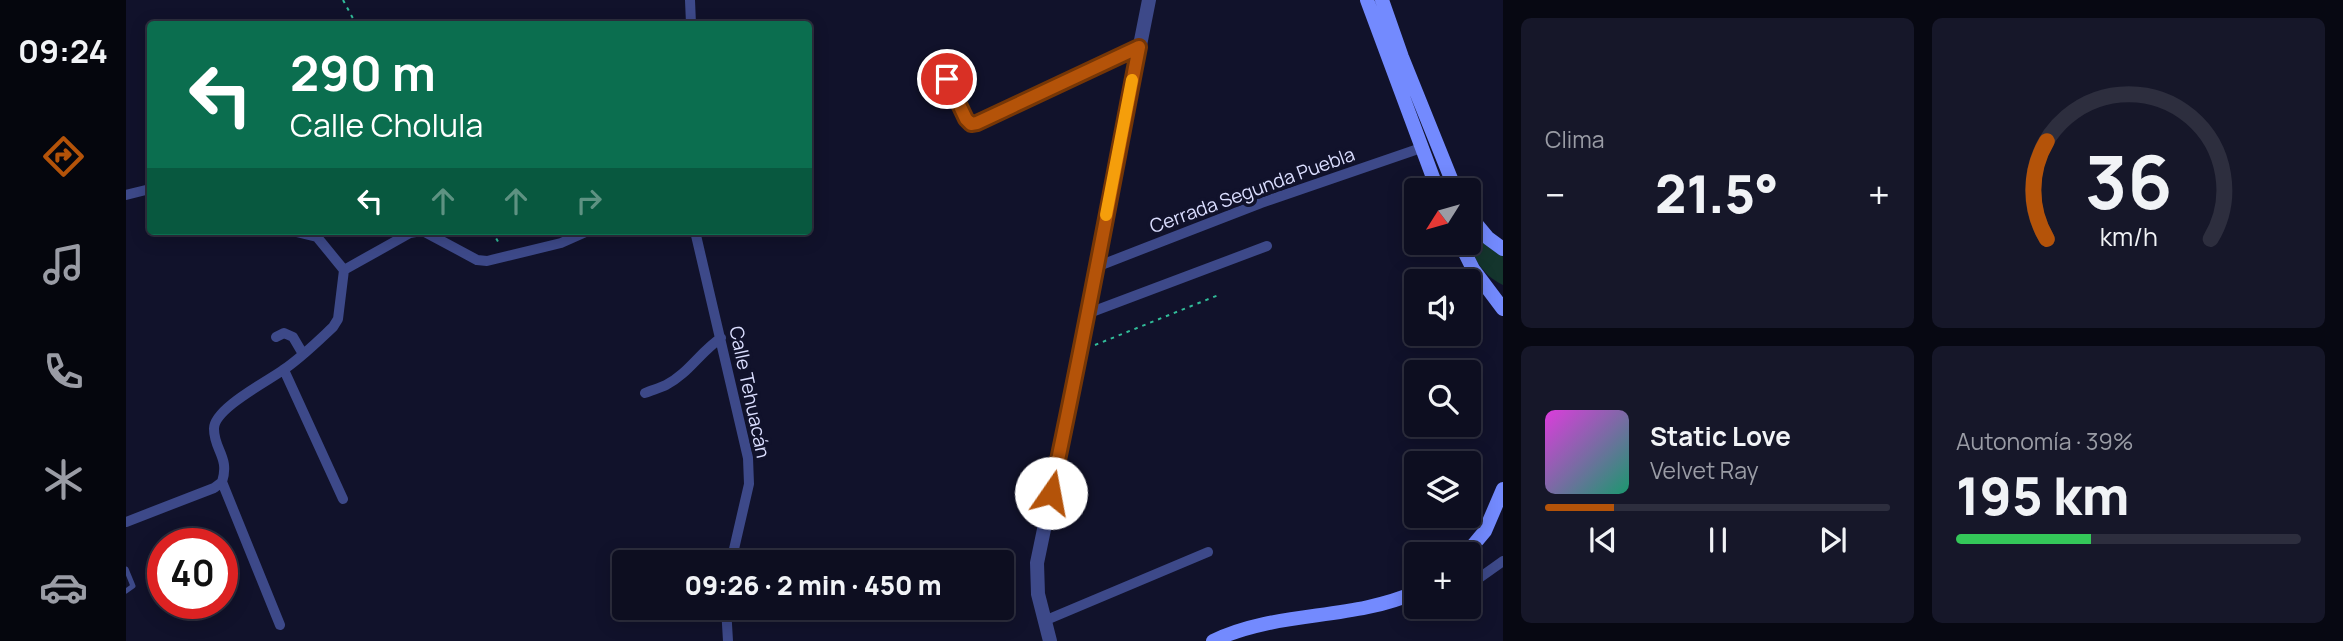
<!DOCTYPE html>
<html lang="es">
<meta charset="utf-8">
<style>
:root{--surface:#0d0e20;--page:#161729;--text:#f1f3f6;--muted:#9a9ca5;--line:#2d2e3e;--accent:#b45309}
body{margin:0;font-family:Manrope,sans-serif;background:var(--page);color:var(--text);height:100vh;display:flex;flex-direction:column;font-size:26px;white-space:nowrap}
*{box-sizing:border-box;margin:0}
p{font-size:23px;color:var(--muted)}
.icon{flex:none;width:38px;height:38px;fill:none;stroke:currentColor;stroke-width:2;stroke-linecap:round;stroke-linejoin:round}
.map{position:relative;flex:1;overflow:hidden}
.details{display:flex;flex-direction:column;gap:18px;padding:18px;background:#070812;width:840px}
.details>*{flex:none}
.top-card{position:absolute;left:21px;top:21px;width:665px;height:214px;border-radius:7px;box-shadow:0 4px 18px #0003,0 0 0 2px var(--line);background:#0b6e4f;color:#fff;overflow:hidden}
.needle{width:46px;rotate:233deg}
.controls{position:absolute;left:1278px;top:178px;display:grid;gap:14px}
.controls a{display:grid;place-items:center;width:77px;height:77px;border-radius:7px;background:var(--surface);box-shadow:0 4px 18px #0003,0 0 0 2px var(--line);font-size:35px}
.speed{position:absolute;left:21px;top:528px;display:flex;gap:14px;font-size:35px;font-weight:700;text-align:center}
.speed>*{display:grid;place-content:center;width:91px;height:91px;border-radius:50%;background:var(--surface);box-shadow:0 4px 18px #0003,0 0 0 2px var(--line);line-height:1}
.speed .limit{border:10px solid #d22;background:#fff;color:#111}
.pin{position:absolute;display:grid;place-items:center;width:60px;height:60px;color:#fff;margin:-30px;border:4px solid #fff;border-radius:50%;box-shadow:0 2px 7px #0007}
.me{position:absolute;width:77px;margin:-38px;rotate:12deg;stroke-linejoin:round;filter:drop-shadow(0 0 5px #0008)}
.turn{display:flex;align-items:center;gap:24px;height:147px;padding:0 28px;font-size:32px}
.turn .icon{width:91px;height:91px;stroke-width:2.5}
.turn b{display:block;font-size:49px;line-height:60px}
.lanes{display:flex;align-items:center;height:66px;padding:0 28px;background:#0003;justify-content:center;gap:35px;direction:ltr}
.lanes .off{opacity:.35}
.big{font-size:52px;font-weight:800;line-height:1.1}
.details .card{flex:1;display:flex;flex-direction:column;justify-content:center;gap:10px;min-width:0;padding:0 24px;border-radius:10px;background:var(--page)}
.details .dial{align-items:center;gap:0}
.dial svg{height:182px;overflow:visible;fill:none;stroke:var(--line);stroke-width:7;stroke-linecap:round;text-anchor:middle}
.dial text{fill:var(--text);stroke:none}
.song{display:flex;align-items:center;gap:21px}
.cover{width:84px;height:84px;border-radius:10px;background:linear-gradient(135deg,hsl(300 70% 55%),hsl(160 70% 35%))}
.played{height:7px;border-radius:4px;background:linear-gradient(90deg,var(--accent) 20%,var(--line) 20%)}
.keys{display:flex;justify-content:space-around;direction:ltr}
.heat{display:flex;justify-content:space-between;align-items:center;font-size:38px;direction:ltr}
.charge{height:10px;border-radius:5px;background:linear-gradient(90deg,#34c759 39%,var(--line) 0)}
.details .tiles{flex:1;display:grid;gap:18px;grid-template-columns:repeat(2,1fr)}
.trip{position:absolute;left:486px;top:550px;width:402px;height:70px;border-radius:7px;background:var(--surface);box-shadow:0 4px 18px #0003,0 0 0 2px var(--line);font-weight:800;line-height:70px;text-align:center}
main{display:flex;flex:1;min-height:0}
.tab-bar{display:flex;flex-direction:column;width:126px;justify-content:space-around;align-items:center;background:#05060d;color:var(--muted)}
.tab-bar .icon{width:49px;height:49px}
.tab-bar .on{color:var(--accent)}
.tab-bar b{font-size:32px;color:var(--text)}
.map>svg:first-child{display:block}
.green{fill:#14352d}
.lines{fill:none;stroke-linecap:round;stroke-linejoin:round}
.path{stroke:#31bc99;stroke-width:2;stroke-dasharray:3.5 5;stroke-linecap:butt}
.service{stroke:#3d4989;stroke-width:5}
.minor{stroke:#3d4989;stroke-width:10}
.tertiary{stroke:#3d4989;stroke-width:14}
.secondary{stroke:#738afe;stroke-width:14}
.route-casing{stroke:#753606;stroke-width:18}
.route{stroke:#b45309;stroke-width:12}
.slow{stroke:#f59e0b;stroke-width:12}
.labels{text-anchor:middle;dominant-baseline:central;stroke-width:7;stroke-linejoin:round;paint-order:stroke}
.street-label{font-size:19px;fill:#dbdeff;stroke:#11122b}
</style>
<main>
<nav class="tab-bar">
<b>09:24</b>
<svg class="icon on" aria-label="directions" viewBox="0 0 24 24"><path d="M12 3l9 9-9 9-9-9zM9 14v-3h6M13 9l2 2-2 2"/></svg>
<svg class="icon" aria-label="music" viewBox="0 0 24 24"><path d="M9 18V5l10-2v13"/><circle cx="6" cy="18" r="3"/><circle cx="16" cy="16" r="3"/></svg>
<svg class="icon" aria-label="phone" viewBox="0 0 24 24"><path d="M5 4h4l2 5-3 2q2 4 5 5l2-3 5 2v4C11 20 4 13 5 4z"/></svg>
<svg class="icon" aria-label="climate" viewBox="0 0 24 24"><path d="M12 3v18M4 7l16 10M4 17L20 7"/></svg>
<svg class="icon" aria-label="car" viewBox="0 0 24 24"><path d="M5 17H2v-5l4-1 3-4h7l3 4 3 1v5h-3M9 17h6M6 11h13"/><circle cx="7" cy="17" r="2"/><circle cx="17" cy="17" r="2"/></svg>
</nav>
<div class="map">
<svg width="1377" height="641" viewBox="0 0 1377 641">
<rect width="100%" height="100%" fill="#11122b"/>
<!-- green -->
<path class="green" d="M1342,222L1377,254V285C1351,273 1342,248 1342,222Z"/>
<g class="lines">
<!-- path -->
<path class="path" d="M217,0L230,24
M366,231L374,245
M969,345L1095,294"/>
<!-- service -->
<path class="service" d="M0,569L7,586L0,591"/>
<!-- minor -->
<path class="minor" d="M564,0L565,24
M821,79L840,119L845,124L851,123L1013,47
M0,195L24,189
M166,231L191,237L218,270
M297,231L351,260L361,261L435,243L462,231
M569,231L622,458L623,484L605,562
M970,267L1135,203L1295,148
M963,313L1141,246
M150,337L158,333L167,337L177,354
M158,370L217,499
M519,393C526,390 534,388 540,385C562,374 575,351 595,338
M96,482L154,625
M0,522L88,488L96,482C104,457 88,450 88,429C87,409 142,381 157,370C175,358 191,342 207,327L212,319L218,270L284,233L295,231
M1342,586L1377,561
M600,607L602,641
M918,621L1082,552"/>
<!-- tertiary -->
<path class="tertiary" d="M924,641L912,594L911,563L963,313L970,267L1023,0"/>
<!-- secondary -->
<path class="secondary" d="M1241,0L1312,191
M1256,0L1276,57L1330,191
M1342,214L1362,238L1377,249
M1334,243L1347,269L1377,309
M1339,555L1359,531L1377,489
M1087,641C1151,610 1225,621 1290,592"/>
</g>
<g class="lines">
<defs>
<path id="route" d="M821,79L840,119L845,124L851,123L1013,47C984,196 957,345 925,493"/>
</defs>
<!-- route casing -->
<use href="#route" class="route-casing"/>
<!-- route -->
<use href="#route" class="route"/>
<!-- slow -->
<path class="slow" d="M980,215L1006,80"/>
</g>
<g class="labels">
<!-- street labels -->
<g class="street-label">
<text transform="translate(1126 190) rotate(-20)">Cerrada Segunda Puebla</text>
<text transform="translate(624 392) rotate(78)">Calle Tehuacán</text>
</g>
</g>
</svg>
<div class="controls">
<a><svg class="needle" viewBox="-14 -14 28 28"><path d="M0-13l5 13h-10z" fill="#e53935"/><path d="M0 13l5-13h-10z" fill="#9a9ca5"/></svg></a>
<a><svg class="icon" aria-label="sound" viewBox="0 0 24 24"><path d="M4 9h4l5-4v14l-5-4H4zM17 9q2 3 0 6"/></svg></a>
<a><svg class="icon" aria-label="search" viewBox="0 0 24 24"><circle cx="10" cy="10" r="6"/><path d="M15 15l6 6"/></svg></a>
<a><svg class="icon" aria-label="layers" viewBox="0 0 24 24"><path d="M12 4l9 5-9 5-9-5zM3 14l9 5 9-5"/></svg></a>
<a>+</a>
</div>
<div class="speed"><div class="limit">40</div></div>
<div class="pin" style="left:821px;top:79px;background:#d93025"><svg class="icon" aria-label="arrive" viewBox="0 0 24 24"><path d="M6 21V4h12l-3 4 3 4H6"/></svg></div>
<svg class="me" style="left:925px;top:493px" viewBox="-20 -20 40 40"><circle r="19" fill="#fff"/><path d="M0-13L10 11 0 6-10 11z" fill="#b45309"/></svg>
<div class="trip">09:26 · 2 min · 450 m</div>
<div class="top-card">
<div class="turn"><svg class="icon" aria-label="left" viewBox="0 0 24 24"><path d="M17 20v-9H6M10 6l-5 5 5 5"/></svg><div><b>290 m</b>Calle Cholula</div></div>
<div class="lanes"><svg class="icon" aria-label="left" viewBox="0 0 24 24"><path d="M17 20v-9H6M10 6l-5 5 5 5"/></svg><svg class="icon off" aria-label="ahead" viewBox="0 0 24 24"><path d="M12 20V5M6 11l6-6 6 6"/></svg><svg class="icon off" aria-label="ahead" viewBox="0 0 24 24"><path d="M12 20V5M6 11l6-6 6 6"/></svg><svg class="icon off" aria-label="right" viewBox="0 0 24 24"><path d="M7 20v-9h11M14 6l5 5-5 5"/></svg></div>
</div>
</div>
<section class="details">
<div class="tiles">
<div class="card"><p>Clima</p>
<div class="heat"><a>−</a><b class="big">21.5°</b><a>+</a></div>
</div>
<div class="card dial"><svg viewBox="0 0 100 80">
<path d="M14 69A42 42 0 1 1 86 69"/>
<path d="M14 69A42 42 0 0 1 14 26" stroke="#b45309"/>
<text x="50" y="56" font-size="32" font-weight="700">36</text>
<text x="50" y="72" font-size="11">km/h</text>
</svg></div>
<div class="card">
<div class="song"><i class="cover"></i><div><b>Static Love</b><p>Velvet Ray</p></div></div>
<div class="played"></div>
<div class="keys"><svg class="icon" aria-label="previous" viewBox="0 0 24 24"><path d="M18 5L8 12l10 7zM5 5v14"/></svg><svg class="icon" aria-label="pause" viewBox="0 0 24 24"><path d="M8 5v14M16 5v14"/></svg><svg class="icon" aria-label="next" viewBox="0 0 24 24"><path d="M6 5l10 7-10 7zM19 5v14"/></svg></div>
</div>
<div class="card"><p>Autonomía · 39%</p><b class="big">195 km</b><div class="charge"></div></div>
</div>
</section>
</main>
